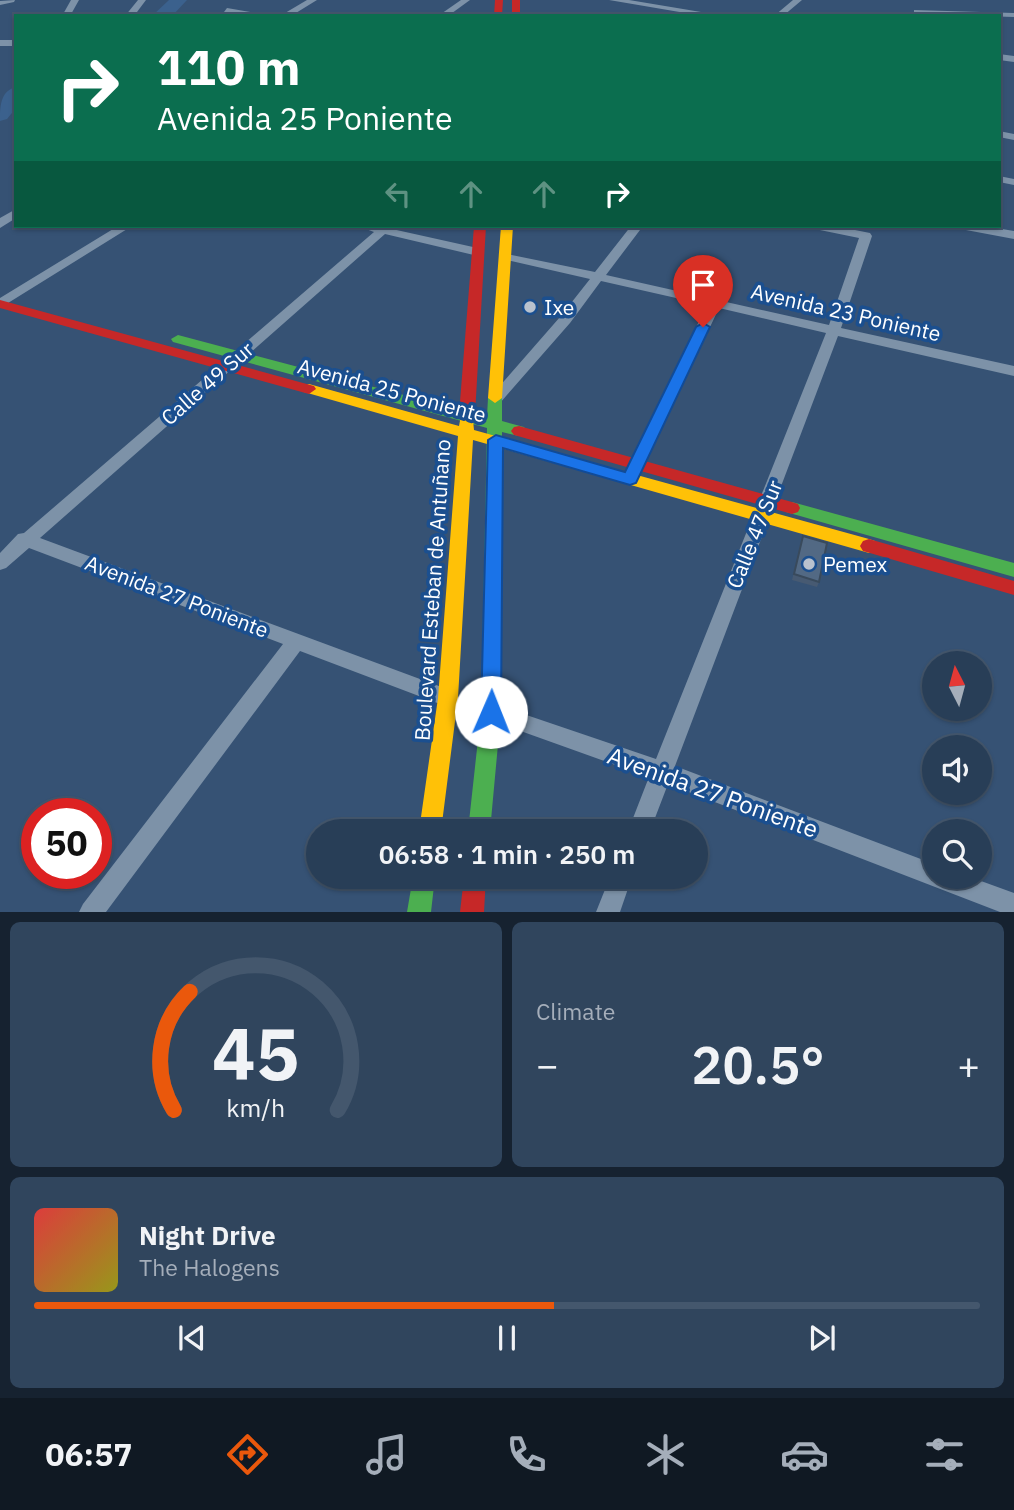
<!DOCTYPE html>
<meta charset="utf-8">
<style>
:root{--surface:#283e57;--page:#30455d;--text:#f1f3f6;--muted:#a5aeba;--line:#44576d;--accent:#ea580c}
body{margin:0;font-family:"IBM Plex Sans",sans-serif;background:var(--page);color:var(--text);height:100vh;display:flex;flex-direction:column;font-size:26px;white-space:nowrap}
*{box-sizing:border-box;margin:0}
p{font-size:23px;color:var(--muted)}
.icon{flex:none;width:38px;height:38px;fill:none;stroke:currentColor;stroke-width:2;stroke-linecap:round;stroke-linejoin:round}
.map{position:relative;height:912px;overflow:hidden}
.details{display:flex;flex-direction:column;gap:10px;padding:10px;background:#162230;flex:1}
.details>*{flex:none}
.hud{position:absolute;left:14px;top:14px;width:987px;height:214px;border-radius:0px;box-shadow:0 2px 5px #0004,0 0 0 2px var(--line);background:#0b6e4f;color:#fff;overflow:hidden}
.needle{width:46px;rotate:354deg}
.fabs{position:absolute;left:922px;top:651px;display:grid;gap:14px}
.fabs a{display:grid;place-items:center;width:70px;height:70px;border-radius:50%;background:var(--surface);box-shadow:0 2px 5px #0004,0 0 0 2px var(--line);font-size:35px}
.speed{position:absolute;left:21px;top:798px;display:flex;gap:14px;font-size:35px;font-weight:700;text-align:center}
.speed>*{display:grid;place-content:center;width:91px;height:91px;border-radius:50%;background:var(--surface);box-shadow:0 2px 5px #0004,0 0 0 2px var(--line);line-height:1}
.speed .limit{border:10px solid #d22;background:#fff;color:#111}
.pin{position:absolute;display:grid;place-items:center;width:60px;height:60px;color:#fff;margin:-72px -30px;border-radius:50% 50% 50% 0;rotate:-45deg;box-shadow:0 0 7px #0007}
.pin .icon{rotate:45deg}
.me{position:absolute;width:77px;margin:-38px;rotate:1deg;stroke-linejoin:round;filter:drop-shadow(0 0 5px #0008)}
.turn{display:flex;align-items:center;gap:24px;height:147px;padding:0 28px;font-size:32px}
.turn .icon{width:91px;height:91px;stroke-width:2.5}
.turn b{display:block;font-size:49px;line-height:60px}
.lanes{display:flex;align-items:center;height:66px;padding:0 28px;background:#0003;justify-content:center;gap:35px;direction:ltr}
.lanes .off{opacity:.35}
.big{font-size:52px;font-weight:600;line-height:1.1}
.details .card{flex:1;display:flex;flex-direction:column;justify-content:center;gap:10px;min-width:0;padding:0 24px;border-radius:10px;background:var(--page)}
.details .dial{align-items:center;gap:0}
.dial svg{height:182px;overflow:visible;fill:none;stroke:var(--line);stroke-width:7;stroke-linecap:round;text-anchor:middle}
.dial text{fill:var(--text);stroke:none}
.song{display:flex;align-items:center;gap:21px}
.cover{width:84px;height:84px;border-radius:10px;background:linear-gradient(135deg,hsl(0 70% 55%),hsl(60 70% 35%))}
.played{height:7px;border-radius:4px;background:linear-gradient(90deg,var(--accent) 55%,var(--line) 55%)}
.keys{display:flex;justify-content:space-around;direction:ltr}
.heat{display:flex;justify-content:space-between;align-items:center;font-size:38px;direction:ltr}
.details .tiles{flex:1;display:grid;gap:10px;grid-template-columns:1fr 1fr}
.card:last-child{grid-column:span 2}
.trip{position:absolute;left:306px;top:819px;width:402px;height:70px;border-radius:35px;background:var(--surface);box-shadow:0 2px 5px #0004,0 0 0 2px var(--line);font-weight:600;line-height:70px;text-align:center}
.tabs{display:flex;height:112px;justify-content:space-around;align-items:center;background:#101923;color:var(--muted)}
.tabs .icon{width:49px;height:49px}
.tabs .on{color:var(--accent)}
.tabs b{font-size:32px;color:var(--text)}
.map>svg:first-child{display:block}
.lines{fill:none;stroke-linecap:round;stroke-linejoin:round}
.river{fill:#3b618d;fill-rule:evenodd}
.street{fill:#7d92a8;fill-rule:evenodd}
.fast{fill:#4caf50;fill-rule:evenodd}
.slow{fill:#ffc107;fill-rule:evenodd}
.jam{fill:#c62828;fill-rule:evenodd}
.wall{fill:#475a72}
.building{fill:#526984;stroke:#394a5c;stroke-width:2}
.route{fill:#1a73e8;stroke:#114b97;stroke-width:2}
.poi-dot{fill:#b9c2ce;stroke:#1b4f8f;stroke-width:2.5}
.labels{text-anchor:middle;dominant-baseline:central;stroke-width:7;stroke-linejoin:round;paint-order:stroke}
.poi-label{font-size:21px;fill:#fff;stroke:#1b4f8f;text-anchor:start}
.street-label{font-size:21px;fill:#fff;stroke:#1b4f8f}
.near-street-label{font-size:24px;fill:#fff;stroke:#1b4f8f}
</style>
<div class="map">
<svg width="1014" height="912" viewBox="0 0 1014 912">
<rect width="100%" height="100%" fill="#365274"/>
<g class="lines">
<!-- river -->
<path class="river" d="M169,0H187L172,16H152Z
M16,87V108L7,119L0,121C0,107 0,91 16,87Z"/>
<!-- street -->
<path class="street" d="M15,0L14,2L0,5V1Z
M71,0H79L70,16H62Z
M138,0H146L134,16H125Z
M307,0H317L291,16H280Z
M461,0H470L448,16H438Z
M609,0H629L725,16H703Z
M793,0H802L783,16H774Z
M227,8L261,14L265,16L224,12Z
M914,10L1014,13V17L917,14H914Z
M0,40H16V46H0Z
M999,54L1014,56V62L999,60Z
M999,131L1014,134V140L999,137Z
M999,176L1014,179V185L999,182Z
M16,209V218L0,228V218Z
M118,226H132L0,308V298Z
M358,226H394L392,229L482,249L484,252L478,256L385,234L40,538L455,692L458,698L455,704L448,707L300,651L106,912H79L83,904L283,644L29,548L6,568L0,570V553L18,534L24,533L374,232Z
M631,226H643L606,275L829,325L859,238L815,229L813,226H835L870,233L872,236L841,328L1014,366V376L838,336L675,766L934,864V877H970L1014,893V912H1000L668,784L650,831H628L649,777L484,718L481,712L484,706L491,703L656,759L826,333L719,308L639,477L631,483L623,477L707,305L601,281L570,323L500,403H490L488,400L490,397L560,317L590,279L502,259V253L595,272Z
M960,226H984L1014,231V239L966,230Z
M610,877H632L620,912H596Z"/>
<!-- fast -->
<path class="fast" d="M178,335L487,417L488,398L495,393L502,398V421L524,427L527,431L524,435L519,436L502,432L501,712L490,831H468L481,712L487,428L173,342L171,339Z
M792,502L1014,563V577L786,512L784,508L786,504Z
M413,877H435L431,912H407Z"/>
<!-- slow -->
<path class="slow" d="M501,226H513L502,398L495,403L488,398Z
M309,384L459,426L462,410H472L474,430L869,539L875,541L878,546L875,551L869,553L473,440L458,698L441,831H419L438,698L458,436L304,392L302,389L304,386Z"/>
<!-- jam -->
<path class="jam" d="M495,0H503L502,16H494Z
M512,0H520V16H512Z
M474,226H486L475,414L467,419L459,414Z
M0,300L314,386L316,389L309,394L0,308Z
M519,426L792,502L798,504L800,508L798,512L792,514L514,435L511,431L514,427Z
M869,539L1014,581V595L863,551L860,546L863,541Z
M464,877H486L484,912H460Z"/>
</g>
<!-- wall -->
<path class="wall" d="M803,536L819,582L817,587L792,580Z"/>
<!-- building -->
<path class="building" d="M803,536L827,543L819,582L794,574Z"/>
<!-- route -->
<path class="route" d="M703,323L710,327L636,483L630,485L503,448L501,712L498,719L491,721L484,719L481,712L488,440L496,435L625,472L696,327Z"/>
<!-- markers -->
<g class="poi-dot">
<circle cx="530" cy="307" r="7"/>
<circle cx="809" cy="564" r="7"/>
</g>
<g class="labels">
<!-- poi labels -->
<g class="poi-label">
<text x="544" y="307">Ixe</text>
<text x="823" y="564">Pemex</text>
</g>
<!-- street labels -->
<g class="street-label">
<text transform="translate(846 312) rotate(13)">Avenida 23 Poniente</text>
<text transform="translate(207 383) rotate(-41)">Calle 49 Sur</text>
<text transform="translate(392 390) rotate(15)">Avenida 25 Poniente</text>
<text transform="translate(754 534) rotate(-68)">Calle 47 Sur</text>
<text transform="translate(432 590) rotate(-86)">Boulevard Esteban de Antuñano</text>
<text transform="translate(177 596) rotate(21)">Avenida 27 Poniente</text>
</g>
<!-- near-street labels -->
<g class="near-street-label">
<text transform="translate(713 792) rotate(20)">Avenida 27 Poniente</text>
</g>
</g>
</svg>
<div class="fabs">
<a><svg class="needle" viewBox="-14 -14 28 28"><path d="M0-13l5 13h-10z" fill="#e53935"/><path d="M0 13l5-13h-10z" fill="#a5aeba"/></svg></a>
<a><svg class="icon" aria-label="sound" viewBox="0 0 24 24"><path d="M4 9h4l5-4v14l-5-4H4zM17 9q2 3 0 6"/></svg></a>
<a><svg class="icon" aria-label="search" viewBox="0 0 24 24"><circle cx="10" cy="10" r="6"/><path d="M15 15l6 6"/></svg></a>
</div>
<div class="speed"><div class="limit">50</div></div>
<div class="pin" style="left:703px;top:327px;background:#d93025"><svg class="icon" aria-label="arrive" viewBox="0 0 24 24"><path d="M6 21V4h12l-3 4 3 4H6"/></svg></div>
<svg class="me" style="left:491px;top:712px" viewBox="-20 -20 40 40"><circle r="19" fill="#fff"/><path d="M0-13L10 11 0 6-10 11z" fill="#1a73e8"/></svg>
<div class="trip">06:58 · 1 min · 250 m</div>
<div class="hud">
<div class="turn"><svg class="icon" aria-label="right" viewBox="0 0 24 24"><path d="M7 20v-9h11M14 6l5 5-5 5"/></svg><div><b>110 m</b>Avenida 25 Poniente</div></div>
<div class="lanes"><svg class="icon off" aria-label="left" viewBox="0 0 24 24"><path d="M17 20v-9H6M10 6l-5 5 5 5"/></svg><svg class="icon off" aria-label="ahead" viewBox="0 0 24 24"><path d="M12 20V5M6 11l6-6 6 6"/></svg><svg class="icon off" aria-label="ahead" viewBox="0 0 24 24"><path d="M12 20V5M6 11l6-6 6 6"/></svg><svg class="icon" aria-label="right" viewBox="0 0 24 24"><path d="M7 20v-9h11M14 6l5 5-5 5"/></svg></div>
</div>
</div>
<section class="details">
<div class="tiles">
<div class="card dial"><svg viewBox="0 0 100 80">
<path d="M14 69A42 42 0 1 1 86 69"/>
<path d="M14 69A42 42 0 0 1 21 17" stroke="#ea580c"/>
<text x="50" y="56" font-size="32" font-weight="700">45</text>
<text x="50" y="72" font-size="11">km/h</text>
</svg></div>
<div class="card"><p>Climate</p>
<div class="heat"><a>−</a><b class="big">20.5°</b><a>+</a></div>
</div>
<div class="card">
<div class="song"><i class="cover"></i><div><b>Night Drive</b><p>The Halogens</p></div></div>
<div class="played"></div>
<div class="keys"><svg class="icon" aria-label="previous" viewBox="0 0 24 24"><path d="M18 5L8 12l10 7zM5 5v14"/></svg><svg class="icon" aria-label="pause" viewBox="0 0 24 24"><path d="M8 5v14M16 5v14"/></svg><svg class="icon" aria-label="next" viewBox="0 0 24 24"><path d="M6 5l10 7-10 7zM19 5v14"/></svg></div>
</div>
</div>
</section>
<nav class="tabs">
<b>06:57</b>
<svg class="icon on" aria-label="directions" viewBox="0 0 24 24"><path d="M12 3l9 9-9 9-9-9zM9 14v-3h6M13 9l2 2-2 2"/></svg>
<svg class="icon" aria-label="music" viewBox="0 0 24 24"><path d="M9 18V5l10-2v13"/><circle cx="6" cy="18" r="3"/><circle cx="16" cy="16" r="3"/></svg>
<svg class="icon" aria-label="phone" viewBox="0 0 24 24"><path d="M5 4h4l2 5-3 2q2 4 5 5l2-3 5 2v4C11 20 4 13 5 4z"/></svg>
<svg class="icon" aria-label="climate" viewBox="0 0 24 24"><path d="M12 3v18M4 7l16 10M4 17L20 7"/></svg>
<svg class="icon" aria-label="car" viewBox="0 0 24 24"><path d="M5 17H2v-5l4-1 3-4h7l3 4 3 1v5h-3M9 17h6M6 11h13"/><circle cx="7" cy="17" r="2"/><circle cx="17" cy="17" r="2"/></svg>
<svg class="icon" aria-label="filters" viewBox="0 0 24 24"><path d="M4 7h16M4 17h16"/><circle cx="9" cy="7" r="2"/><circle cx="15" cy="17" r="2"/></svg>
</nav>
